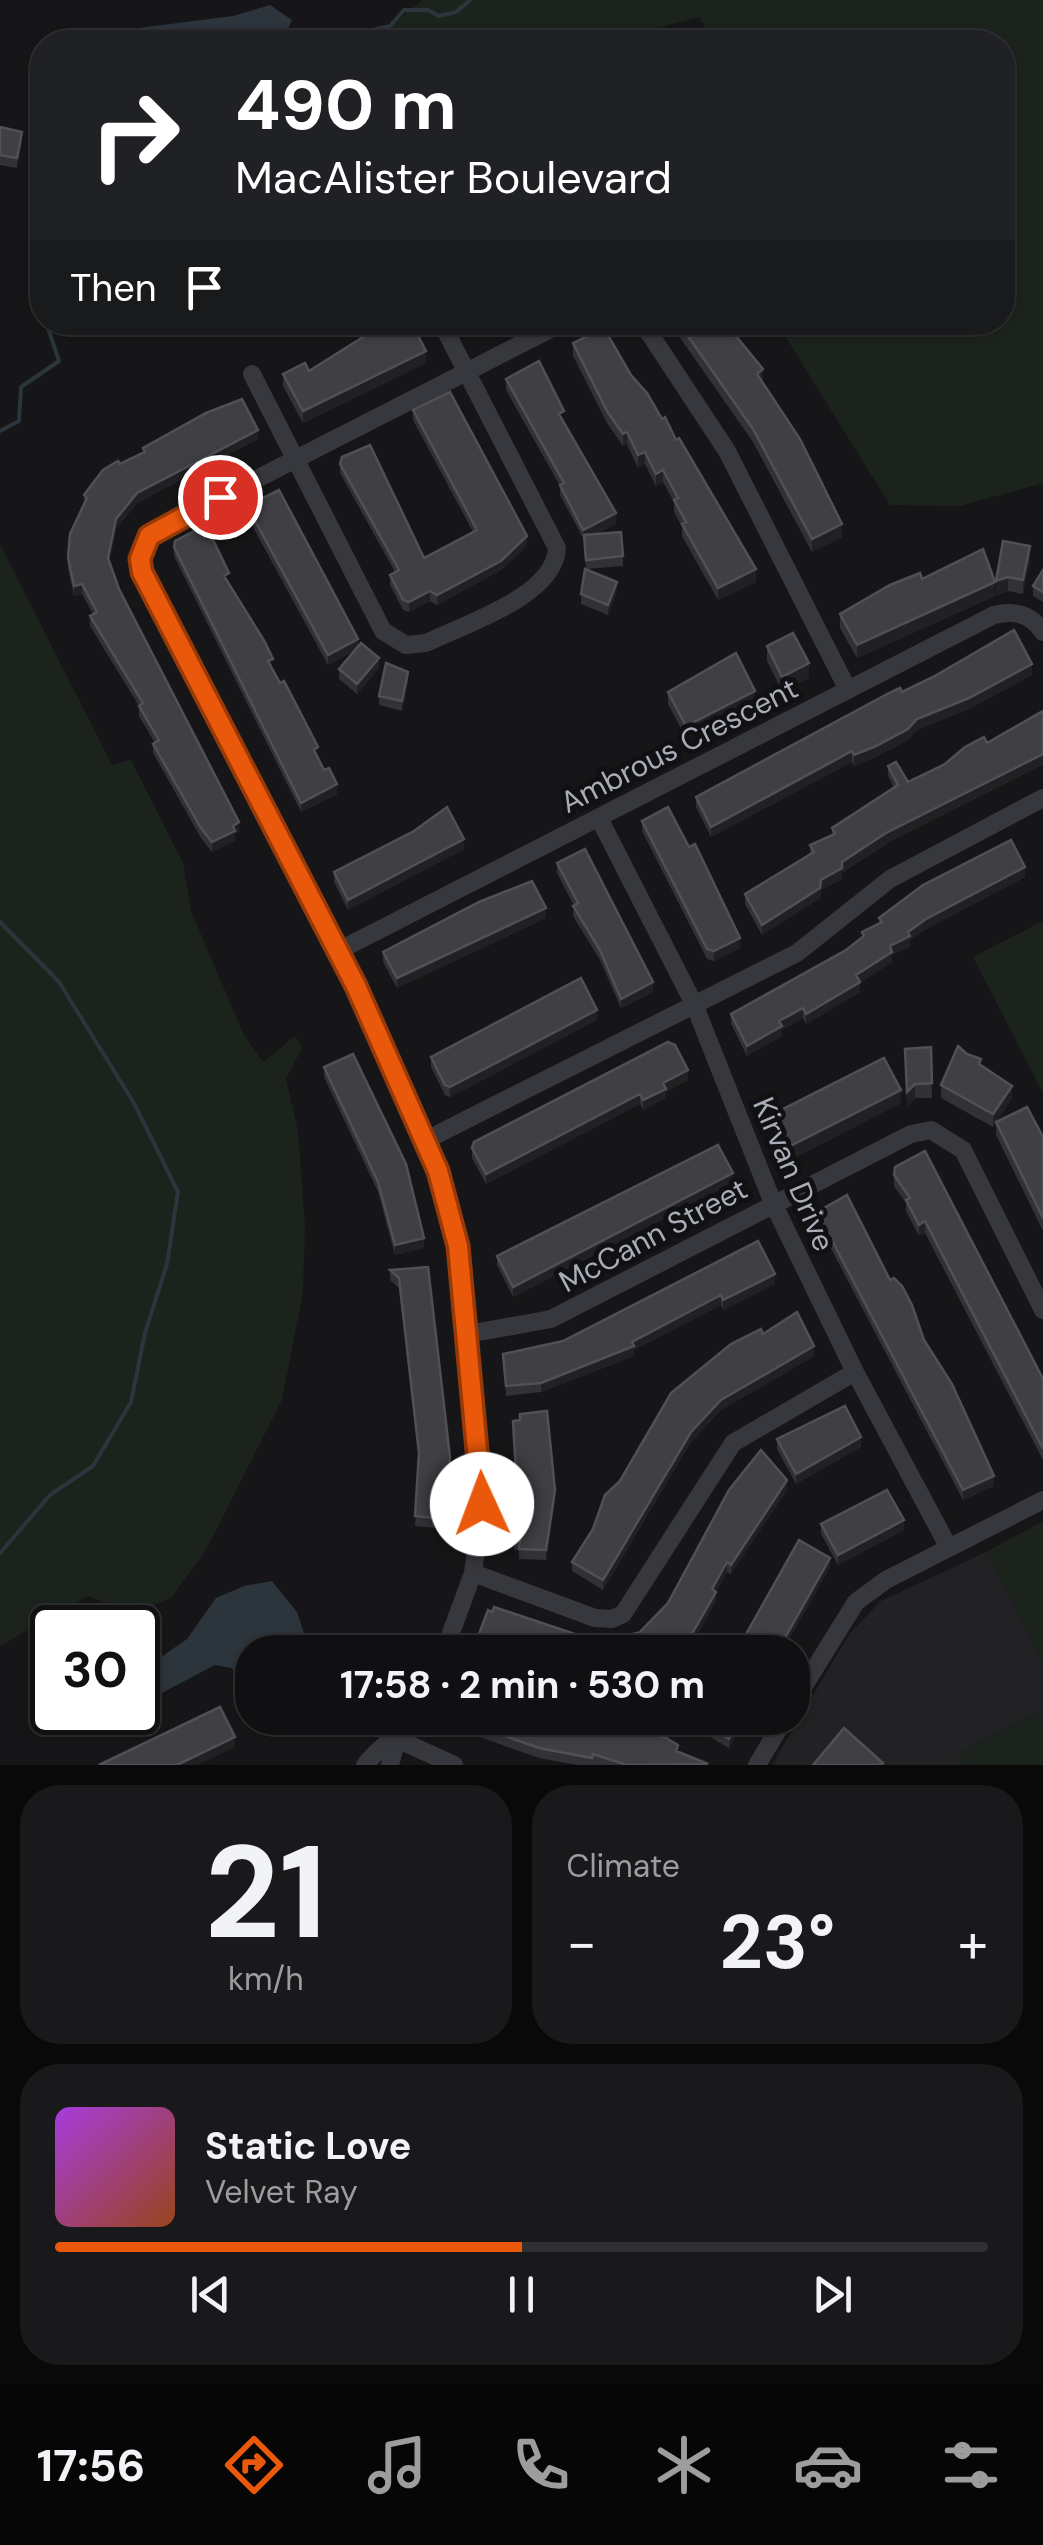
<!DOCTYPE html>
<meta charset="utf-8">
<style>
:root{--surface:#101012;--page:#19191b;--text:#f1f3f6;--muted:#9c9d9f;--line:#303032;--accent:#ea580c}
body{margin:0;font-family:"DM Sans",sans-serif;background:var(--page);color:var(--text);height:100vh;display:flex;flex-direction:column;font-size:38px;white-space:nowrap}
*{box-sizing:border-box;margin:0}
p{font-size:32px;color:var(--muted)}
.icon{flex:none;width:55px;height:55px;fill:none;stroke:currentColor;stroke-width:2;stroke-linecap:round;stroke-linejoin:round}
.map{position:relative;height:1765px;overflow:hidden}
.sheet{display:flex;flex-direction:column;gap:20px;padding:20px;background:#09090a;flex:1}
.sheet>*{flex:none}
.top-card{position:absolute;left:30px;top:30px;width:985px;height:305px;border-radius:40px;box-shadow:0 2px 8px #0004,0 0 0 2px var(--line);background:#202124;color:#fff;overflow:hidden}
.speed{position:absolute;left:30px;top:1605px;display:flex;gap:20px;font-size:50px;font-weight:700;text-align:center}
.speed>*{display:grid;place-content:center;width:130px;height:130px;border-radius:50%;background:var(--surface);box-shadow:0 2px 8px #0004,0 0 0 2px var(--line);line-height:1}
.speed .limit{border:5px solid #111;border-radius:15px;background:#fff;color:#111}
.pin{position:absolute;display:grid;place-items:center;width:85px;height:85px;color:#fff;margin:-42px;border:5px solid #fff;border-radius:50%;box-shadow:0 2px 10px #0007}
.me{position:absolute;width:110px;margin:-55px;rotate:358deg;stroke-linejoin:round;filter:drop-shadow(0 0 8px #0008)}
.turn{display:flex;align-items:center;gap:35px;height:210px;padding:0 40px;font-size:45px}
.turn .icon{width:130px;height:130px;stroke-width:2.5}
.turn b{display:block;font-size:70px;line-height:85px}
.then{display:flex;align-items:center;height:95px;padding:0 40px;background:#0003;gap:20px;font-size:38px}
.big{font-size:75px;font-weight:700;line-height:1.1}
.sheet .widget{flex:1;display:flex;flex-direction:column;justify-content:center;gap:15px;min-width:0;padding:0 35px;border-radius:40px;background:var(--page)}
.sheet .dial{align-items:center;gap:0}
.dial b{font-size:130px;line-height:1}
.song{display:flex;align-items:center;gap:30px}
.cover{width:120px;height:120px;border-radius:15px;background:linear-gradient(135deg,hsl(280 70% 55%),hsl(20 70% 35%))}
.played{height:10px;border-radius:5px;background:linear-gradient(90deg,var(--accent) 50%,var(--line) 50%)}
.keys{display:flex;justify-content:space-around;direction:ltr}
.heat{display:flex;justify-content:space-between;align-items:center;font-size:55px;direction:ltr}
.sheet .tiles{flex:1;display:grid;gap:20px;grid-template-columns:1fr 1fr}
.widget:last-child{grid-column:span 2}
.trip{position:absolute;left:235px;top:1635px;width:575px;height:100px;border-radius:40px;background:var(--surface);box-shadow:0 2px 8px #0004,0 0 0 2px var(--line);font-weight:700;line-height:100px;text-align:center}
.dock{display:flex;height:160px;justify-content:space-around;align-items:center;background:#060607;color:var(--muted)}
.dock .icon{width:70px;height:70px}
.dock .on{color:var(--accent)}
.dock b{font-size:45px;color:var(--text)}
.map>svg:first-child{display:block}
.built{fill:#222225}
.green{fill:#1c231d}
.water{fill:#2c353c}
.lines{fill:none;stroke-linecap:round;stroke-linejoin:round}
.stream{stroke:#2c353c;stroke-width:4}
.minor{stroke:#37383d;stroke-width:18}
.wall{fill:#323236}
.shaded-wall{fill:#212124}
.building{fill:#3f3f44;stroke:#4f5156;stroke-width:2.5}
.route-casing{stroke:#983908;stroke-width:25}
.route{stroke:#ea580c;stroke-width:18}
.labels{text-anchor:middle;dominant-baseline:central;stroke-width:10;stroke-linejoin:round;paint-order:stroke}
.street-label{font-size:30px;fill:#a8adb8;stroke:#111113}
</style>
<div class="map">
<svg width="1043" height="1765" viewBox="0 0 1043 1765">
<rect width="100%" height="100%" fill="#161618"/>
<!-- built -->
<path class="built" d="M986,1552L1043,1663V1765H772L849,1634L881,1601Z"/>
<!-- green -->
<path class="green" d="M423,0H1043V483L960,506L890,505L777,323L1002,322V42H709L700,17L650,30H601L583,42H368Z
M0,544L112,765L131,760L183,863L191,911L244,1035L263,1062L295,1036L302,1048L286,1079L298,1131L305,1226L303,1292L282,1400L206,1550L172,1597L135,1614L88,1596L0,1646Z
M1043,921V1093L973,957Z
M1043,1521V1663L986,1552Z
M1037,1712L1043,1723V1765H964L958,1753Z"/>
<!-- water -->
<path class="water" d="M270,5L292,20L282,42H104L123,30L233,16Z
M272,1581L297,1612L305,1636L295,1652H252V1690L231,1668L215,1665L156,1696L147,1690L154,1662L187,1639L216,1598L244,1586Z"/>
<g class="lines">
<!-- stream -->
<path class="stream" d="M359,42L363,32L390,26L404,10H428L439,16L456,12L470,0
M0,431L19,421L21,387L59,361L46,322
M0,922L59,982L134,1103L178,1192L167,1264L145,1333L131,1402L93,1466L50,1495L0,1553"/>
<!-- minor -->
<path class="minor" d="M642,322L727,451L848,690
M252,374L383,631L406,645L426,643C465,624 555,596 557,548L441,322
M599,818L694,1004L773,1203L855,1372L949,1548
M338,951L994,615C1015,610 1031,614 1043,632
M426,1140L797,953L890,879L1043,798
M468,1334L551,1319L911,1134L931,1130L963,1150L1043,1310
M473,1573L595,1618L612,1619L623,1614L733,1443L855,1372
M444,1652L473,1573L482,1505L468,1334L449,1203L356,986L142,572C139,553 143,541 159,529L564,322
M792,1705L856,1602L886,1580L1043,1500
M397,1739L454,1765
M365,1765C379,1746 398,1738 411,1718
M390,1765L397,1739
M757,1765L785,1718"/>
</g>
<!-- wall -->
<path class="wall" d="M0,127L22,142L17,168L0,165Z
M669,322H720L763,382L842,537L812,552L753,442Z
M573,343L631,375L676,440L756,582L718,600L682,536V527L674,512V502L663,482L656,486L645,464L638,468L627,444L623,446L607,423L573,356Z
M426,363L303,423L283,386V374Z
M506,379L564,422L616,524L595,535L623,556V566L586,569L617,591L608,615L581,604V594L586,569L584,540L560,495V486L506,390Z
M413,410L527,546L501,570L437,605L430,601L409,612L403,610L390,585V575L395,572L340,473V464L424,558L473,532L413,420Z
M258,439L137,503L116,529L109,562L119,589L239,832L235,834V841L212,852L201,838L153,753V744L155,743L139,716V706L90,626V616L93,614L82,594L74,596L68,568V558L84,505V495L120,464L143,453V448Z
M247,506L358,646L379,668L357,694L339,679V669L354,651L328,665L247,516Z
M174,547L229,583L337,794L301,812L174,556Z
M1030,561L1023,594L1008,591L996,596V581Z
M1043,570V602L1033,596V586Z
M922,579L995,596L857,658L840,628V614Z
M767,646L809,678L782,691L767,661Z
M1032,675L969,709L917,730L908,740L876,757L854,766L852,762L711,837L696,807V797L902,692Z
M408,682L402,711L379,705V696Z
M668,692L755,703L686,738L668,704Z
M888,766L908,782L886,844L842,873V879L821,890L820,898L762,935L745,904V894L810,854V845L832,835V828L894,788L888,776Z
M642,821L740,948L714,961L707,959L642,831Z
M464,849L348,910L334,882V872Z
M557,863L653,992L621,1008L600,960L573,916L574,906L557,873Z
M1025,877L926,929L910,940V946L892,955V962L860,983V992L806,1024L803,1018L782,1030V1036L747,1056L731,1024V1014L846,950L862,938V932L879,924V918Z
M546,918L397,988L383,962V952Z
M597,1020L450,1097L445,1095L431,1067V1057Z
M931,1047L932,1098H915L907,1107L905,1063Z
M981,1065L1012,1098L993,1127L941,1098V1085Z
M324,1067L424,1248L395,1255L378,1192L324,1077Z
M688,1080L666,1092V1098L643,1110L640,1104L486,1184L472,1158V1148Z
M901,1103L790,1160L773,1127V1114Z
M996,1122L1043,1137V1231L996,1135Z
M894,1175L1043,1379V1460L925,1233L919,1236L906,1211V1203L894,1186Z
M733,1183L513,1297L497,1265V1256Z
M817,1212L890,1280L924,1340L994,1486L963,1500L817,1222Z
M758,1241L775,1284L723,1310L721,1305L634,1350V1356L541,1392L506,1396L503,1354L563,1341Z
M428,1267L450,1467L444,1529L415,1526L419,1460L399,1288L390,1280V1270Z
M763,1334L814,1356L721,1410L691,1442L603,1590L572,1571V1562L593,1529L620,1481Z
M777,1439L861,1447L796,1484L777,1449Z
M787,1490L731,1574L727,1572L716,1592V1601L693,1642L681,1652H650L640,1644L643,1652H603L602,1641H639V1633Z
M555,1500L546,1560L519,1559V1550H514V1540Z
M821,1524L904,1530L838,1565L821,1534Z
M596,1641V1652H476V1642Z
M452,1718H542L554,1723L678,1752L708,1765H577L539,1758L452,1727Z
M700,1718H746L729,1748L698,1730Z"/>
<!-- shaded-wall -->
<path class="shaded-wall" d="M22,132V142L17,168V158Z
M426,351V363L303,423V411Z
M763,369V382L757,387V374Z
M258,430V439L137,503L116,529L108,568V558L116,519L137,493Z
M627,432V444L623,446V434Z
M645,452V464L638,468V455Z
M663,470V482L656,486V474Z
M616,513V524L583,541V530Z
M842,524V537L812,552V539Z
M527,536V546L501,570L437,605V595Z
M1030,546V561L1023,594V580Z
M756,569V582L718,600V588Z
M1008,577V591L996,596V581Z
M617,582V591L608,615V605Z
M995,582V596L857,658V645Z
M82,584V594L74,596V586Z
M430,591V601L409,612V602Z
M358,639V649L328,665V655Z
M379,658V668L357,694V684Z
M809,663V678L782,691V677Z
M1032,664V675L969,709L917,730L908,740L876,757L854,766V755L917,719Z
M408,672V682L402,711V701Z
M755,691V703L686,738V726Z
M852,751V762L711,837V827Z
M1043,754V765L886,844L842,873V879L821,890L820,898L762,935V925L842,862L886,833Z
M337,784V794L301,812V803Z
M239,822V832L235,834V841L212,852V842Z
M464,839V849L348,910V900Z
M1025,867V877L926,929L910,940V946L892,955V962L860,983V992L806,1024V1014L856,975L908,932L926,919Z
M546,908V918L397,988V978Z
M740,938V948L714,961V951Z
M653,982V992L621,1008V999Z
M803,1008V1018L782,1030V1036L747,1056V1046L779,1021Z
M597,1010V1020L450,1097V1087Z
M688,1070V1080L666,1092V1098L643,1110V1100L663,1083Z
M915,1084V1098L907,1107V1092Z
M1012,1086V1098L993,1127V1114Z
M901,1090V1103L790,1160V1146Z
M640,1094V1104L486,1184V1174Z
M733,1173V1183L513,1297V1287Z
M925,1221V1233L919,1236V1225Z
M424,1238V1248L395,1255V1245Z
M775,1274V1284L723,1310V1300Z
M721,1295V1305L634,1350V1356L541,1392V1383L632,1342Z
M814,1346V1356L721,1410L691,1442L603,1590V1580L691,1432L721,1400Z
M861,1437V1447L796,1484V1474Z
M994,1476V1486L963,1500V1490Z
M787,1480V1490L731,1574V1565Z
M555,1490V1500L546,1560V1550Z
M904,1520V1530L838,1565V1555Z
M830,1558V1568L782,1652H777Z
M727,1562V1572L716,1592V1601L693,1642L681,1652H669Z
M740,1718H746L729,1748V1739Z
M235,1737V1747L198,1765H177Z"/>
<!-- building -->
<path class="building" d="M0,127L22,132L17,158L0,155Z
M387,322H411L426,351L303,411L283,374L305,363L309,371Z
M678,322H720L722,326L726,324L763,369L757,374L800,439L842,524L812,539L753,429Z
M604,328L631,375L647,393L662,419L665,417L676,440L679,438L756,569L718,588L682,524L686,522L674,500L678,498L663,470L656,474L645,452L638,455L627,432L623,434L607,411L573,343Z
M539,361L564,411L559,414L616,513L583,530L560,485L564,483L506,379Z
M450,392L527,536L501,561L437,595L430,591L409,602L403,600L390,575L399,570L340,464L342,457L370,445L424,558L477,530L413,410Z
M242,399L258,430L137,493L116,519L108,558L119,589L239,822L233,826L235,831L212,842L201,828L153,744L159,740L139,706L143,703L90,616L97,612L82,584L74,586L68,558L70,534L87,498L84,495L103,470L118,461L120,464L145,452L143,448L206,413Z
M279,490L358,639L328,655L247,506Z
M206,525L229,573L224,576L265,642L273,659L268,661L280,683L284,681L318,747L314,750L324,770L329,768L337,784L301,803L174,547L175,541Z
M621,532L623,556L586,560L584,535Z
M1003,541L1030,546L1023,580L1008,577L996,581Z
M983,549L995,582L857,645L840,614L890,585L920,573L922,579Z
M585,569L617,582L608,605L581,594Z
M1043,570V592L1033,586Z
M1014,630L1032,664L969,698L917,719L908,729L876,746L854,755L852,751L711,827L696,797L889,693L900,688L902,692L933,677Z
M793,633L809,663L782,677L767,646Z
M361,643L379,658L357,684L339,669Z
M736,653L755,691L686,726L668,692Z
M386,663L408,672L402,701L379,696Z
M1043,711V754L886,833L842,862V868L821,880L820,888L762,925L745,894L814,852L810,845L835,834L832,828L898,785L888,766L896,762L908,782L945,764L965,747L984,737L987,743Z
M447,807L464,839L348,900L334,872L414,831Z
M668,807L689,847L695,844L740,938L714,951L707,949L642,821Z
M1011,840L1025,867L926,919L908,932L910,936L890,946L892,952L856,975L860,982L806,1014L803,1008L779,1021L782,1026L747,1046L731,1014L846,950L864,936L862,932L882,922L879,918L923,885Z
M585,849L653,982L621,999L600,950L573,906L578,903L557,863Z
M532,881L546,908L397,978L383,952L479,902Z
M581,978L597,1010L450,1087L445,1085L431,1057Z
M668,1042L675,1045L688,1070L663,1083L666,1089L643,1100L640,1094L486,1174L472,1148L474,1142Z
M958,1046L967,1054L981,1059L979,1064L1012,1086L993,1114L941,1085Z
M931,1047L932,1083L915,1084L907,1092L905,1049Z
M353,1054L406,1164L424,1238L395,1245L378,1182L324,1067Z
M884,1058L901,1090L790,1146L773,1114Z
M1027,1107L1043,1137V1218L996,1122Z
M718,1145L733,1173L513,1287L497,1256Z
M925,1151L1043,1379V1449L925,1221L919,1225L906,1200L910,1198L894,1175L895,1167Z
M847,1195L890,1280L894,1278L902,1286L912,1305L924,1340L952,1384L994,1476L963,1490L817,1212Z
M758,1241L775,1274L723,1300L721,1295L632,1342L634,1346L541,1383L506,1386L503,1354L563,1341Z
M428,1267L450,1457L444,1519L415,1516L419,1453L399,1278L390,1270Z
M797,1312L814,1346L721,1400L691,1432L603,1580L572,1562L593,1529L605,1495L620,1481L671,1393L731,1344L761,1329L763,1334Z
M845,1406L861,1437L796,1474L777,1439Z
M547,1411L555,1490L546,1550L519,1549L520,1540H514L518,1508L513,1421L520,1420V1414Z
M761,1450L787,1480L731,1565L727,1562L712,1589L716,1592L693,1632L669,1652H660L639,1633L668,1603L729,1490Z
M887,1490L904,1520L838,1555L821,1524Z
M799,1540L830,1558L777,1652H736Z
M494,1607L596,1641L594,1652H509L476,1642L488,1610L492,1612Z
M637,1633L643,1652H604L602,1641Z
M220,1707L235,1737L177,1765H99Z
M454,1718H542L554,1723L557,1718H576L623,1730L625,1724L666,1738L678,1745L676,1751L708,1764L627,1765L593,1754L592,1758L539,1748Z
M700,1718H740L729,1739L698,1720Z
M844,1728L883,1763L882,1765H813Z"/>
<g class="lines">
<defs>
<path id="route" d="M220,497L149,536L140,559L142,572L356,986L438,1171L458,1246L482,1504"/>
</defs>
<!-- route casing -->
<use href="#route" class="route-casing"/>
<!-- route -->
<use href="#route" class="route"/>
</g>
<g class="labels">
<!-- street labels -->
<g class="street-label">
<text transform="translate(679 745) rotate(-27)">Ambrous Crescent</text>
<text transform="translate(794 1174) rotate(67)">Kirvan Drive</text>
<text transform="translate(653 1235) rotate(-28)">McCann Street</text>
</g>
</g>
</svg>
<div class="speed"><div class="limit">30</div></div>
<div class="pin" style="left:220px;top:497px;background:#d93025"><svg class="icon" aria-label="arrive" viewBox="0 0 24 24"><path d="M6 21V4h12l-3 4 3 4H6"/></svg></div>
<svg class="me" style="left:482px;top:1504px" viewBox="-20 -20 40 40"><circle r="19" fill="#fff"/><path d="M0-13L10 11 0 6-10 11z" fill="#ea580c"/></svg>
<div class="trip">17:58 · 2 min · 530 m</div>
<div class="top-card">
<div class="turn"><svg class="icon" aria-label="right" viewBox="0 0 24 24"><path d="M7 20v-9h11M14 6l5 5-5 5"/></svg><div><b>490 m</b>MacAlister Boulevard</div></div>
<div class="then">Then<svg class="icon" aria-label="arrive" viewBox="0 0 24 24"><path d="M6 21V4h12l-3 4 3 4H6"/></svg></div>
</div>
</div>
<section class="sheet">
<div class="tiles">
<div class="widget dial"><b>21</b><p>km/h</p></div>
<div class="widget"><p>Climate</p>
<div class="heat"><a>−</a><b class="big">23°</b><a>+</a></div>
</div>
<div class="widget">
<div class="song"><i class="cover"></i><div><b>Static Love</b><p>Velvet Ray</p></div></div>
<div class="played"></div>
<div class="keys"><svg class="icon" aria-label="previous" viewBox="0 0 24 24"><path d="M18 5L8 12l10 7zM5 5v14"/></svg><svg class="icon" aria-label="pause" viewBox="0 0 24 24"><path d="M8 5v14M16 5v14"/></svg><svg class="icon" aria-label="next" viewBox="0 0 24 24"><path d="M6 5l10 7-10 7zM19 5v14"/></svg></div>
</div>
</div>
</section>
<nav class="dock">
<b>17:56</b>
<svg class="icon on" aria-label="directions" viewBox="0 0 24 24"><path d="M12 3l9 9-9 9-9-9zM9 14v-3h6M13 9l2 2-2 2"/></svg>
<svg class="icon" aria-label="music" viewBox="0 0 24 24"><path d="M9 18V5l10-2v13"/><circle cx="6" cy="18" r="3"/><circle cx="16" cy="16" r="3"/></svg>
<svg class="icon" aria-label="phone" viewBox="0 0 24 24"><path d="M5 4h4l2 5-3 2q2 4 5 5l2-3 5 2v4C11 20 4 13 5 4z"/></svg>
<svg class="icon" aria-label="climate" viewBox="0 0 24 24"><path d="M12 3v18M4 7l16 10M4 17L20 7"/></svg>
<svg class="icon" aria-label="car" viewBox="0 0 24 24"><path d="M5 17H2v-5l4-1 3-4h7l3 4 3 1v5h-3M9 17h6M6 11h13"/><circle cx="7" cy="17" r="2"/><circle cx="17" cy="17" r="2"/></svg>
<svg class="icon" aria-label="filters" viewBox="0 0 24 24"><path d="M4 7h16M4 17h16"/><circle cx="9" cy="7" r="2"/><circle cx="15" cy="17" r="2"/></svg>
</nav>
